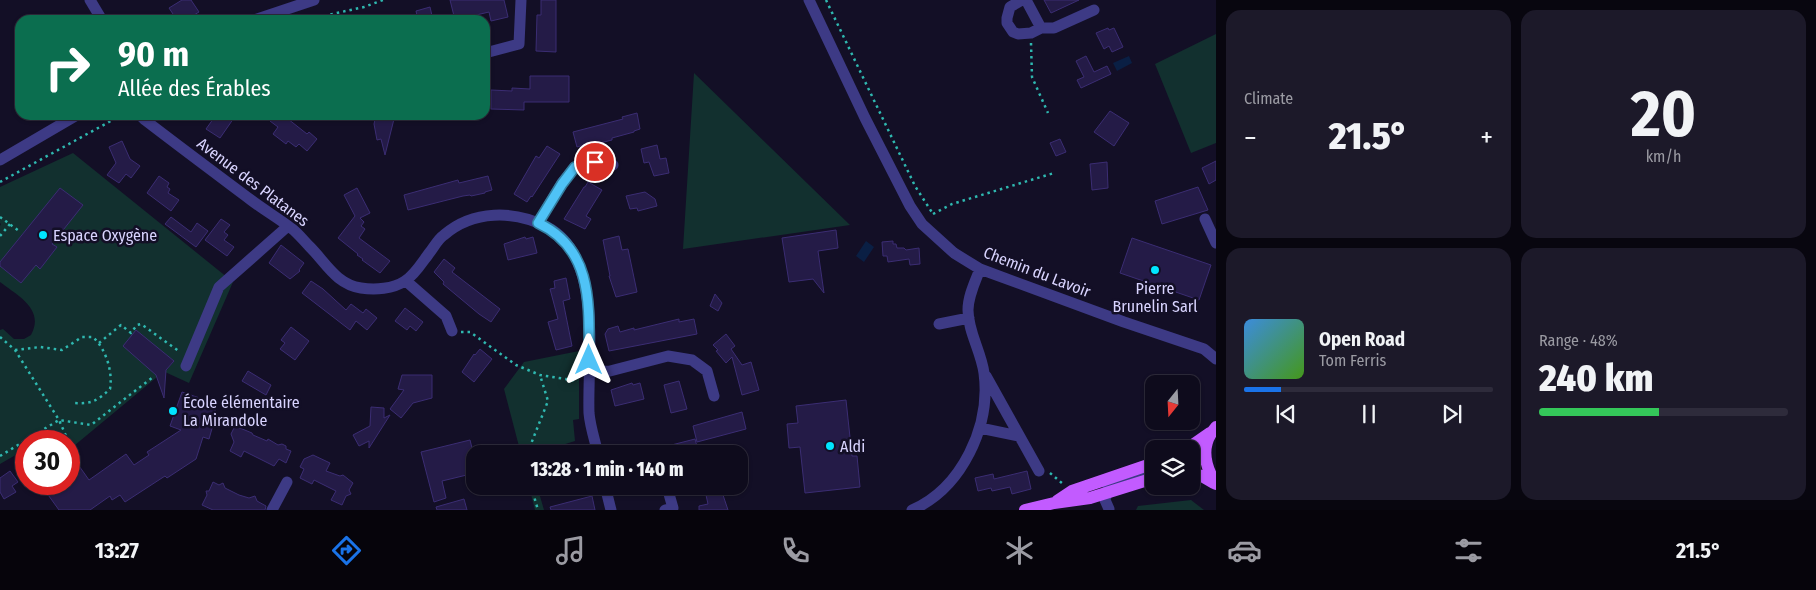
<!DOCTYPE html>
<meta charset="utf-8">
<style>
:root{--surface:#0e0b1c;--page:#1c1929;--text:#f1f3f6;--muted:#9b9ba3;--line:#2e2b3b;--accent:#1a73e8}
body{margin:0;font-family:"Fira Sans Condensed",sans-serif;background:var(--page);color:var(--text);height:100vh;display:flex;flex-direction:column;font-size:19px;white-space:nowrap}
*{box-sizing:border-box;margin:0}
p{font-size:16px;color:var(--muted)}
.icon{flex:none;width:28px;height:28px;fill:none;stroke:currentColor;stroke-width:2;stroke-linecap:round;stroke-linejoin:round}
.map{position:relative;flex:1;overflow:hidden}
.drawer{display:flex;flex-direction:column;gap:10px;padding:10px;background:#08060f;width:600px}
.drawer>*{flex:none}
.top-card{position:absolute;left:15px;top:15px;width:475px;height:105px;border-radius:15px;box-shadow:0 1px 4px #0004,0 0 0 1px var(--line);background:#0b6e4f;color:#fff;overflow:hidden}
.needle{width:32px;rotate:198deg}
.buttons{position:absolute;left:1145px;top:375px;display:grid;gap:10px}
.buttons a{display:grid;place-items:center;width:55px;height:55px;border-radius:10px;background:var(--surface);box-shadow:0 1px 4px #0004,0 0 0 1px var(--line);font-size:25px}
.speed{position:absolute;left:15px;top:430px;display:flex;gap:10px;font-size:25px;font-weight:700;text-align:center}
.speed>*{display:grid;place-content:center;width:65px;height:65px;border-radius:50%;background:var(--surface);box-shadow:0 1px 4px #0004,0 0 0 1px var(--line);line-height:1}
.speed .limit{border:8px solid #d22;background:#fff;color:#111}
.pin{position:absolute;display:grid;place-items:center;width:42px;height:42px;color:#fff;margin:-21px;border:2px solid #fff;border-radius:50%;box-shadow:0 1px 5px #0007}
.me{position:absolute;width:55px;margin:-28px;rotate:0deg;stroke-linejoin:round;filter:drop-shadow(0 0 4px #0008)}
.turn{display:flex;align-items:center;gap:18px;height:105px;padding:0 20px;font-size:22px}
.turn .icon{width:65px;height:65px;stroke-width:2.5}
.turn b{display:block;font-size:35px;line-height:42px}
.big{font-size:38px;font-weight:800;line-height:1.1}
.drawer .widget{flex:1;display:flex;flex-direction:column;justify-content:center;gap:8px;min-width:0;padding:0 18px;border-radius:15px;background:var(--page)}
.drawer .dial{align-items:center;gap:0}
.dial b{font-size:65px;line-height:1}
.song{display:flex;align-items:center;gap:15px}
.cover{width:60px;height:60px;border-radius:8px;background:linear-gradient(135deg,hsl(210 70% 55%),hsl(100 70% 35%))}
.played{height:5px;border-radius:2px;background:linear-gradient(90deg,var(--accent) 15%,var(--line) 15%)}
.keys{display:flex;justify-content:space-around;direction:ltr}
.heat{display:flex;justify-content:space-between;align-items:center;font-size:28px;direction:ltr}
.charge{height:8px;border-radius:4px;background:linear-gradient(90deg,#34c759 48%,var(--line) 0)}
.drawer .tiles{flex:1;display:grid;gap:10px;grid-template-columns:repeat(2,1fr)}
.trip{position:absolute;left:466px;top:445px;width:282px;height:50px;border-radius:15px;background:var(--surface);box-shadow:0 1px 4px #0004,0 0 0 1px var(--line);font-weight:800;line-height:50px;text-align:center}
.dock{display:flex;height:80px;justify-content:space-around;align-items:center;background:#06040b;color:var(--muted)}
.dock .icon{width:35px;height:35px}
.dock .on{color:var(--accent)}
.dock b{font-size:22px;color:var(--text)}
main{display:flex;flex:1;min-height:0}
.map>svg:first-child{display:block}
.green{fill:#12302f}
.water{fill:#0a1f44}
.building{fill:#241b47;stroke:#3b2d73}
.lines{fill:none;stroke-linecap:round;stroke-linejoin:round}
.path{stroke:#2fb8b0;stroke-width:2.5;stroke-dasharray:2.5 4;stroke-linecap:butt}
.minor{stroke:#3d3a85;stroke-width:11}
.major{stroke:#c25bff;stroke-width:12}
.route-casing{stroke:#337fa1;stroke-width:12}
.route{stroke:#4fc3f7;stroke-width:9}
.poi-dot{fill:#00e5ff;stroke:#130f26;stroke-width:2}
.labels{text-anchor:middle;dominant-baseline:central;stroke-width:5;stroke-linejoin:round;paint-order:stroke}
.street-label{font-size:16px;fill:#d9d4ff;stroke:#130f26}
.poi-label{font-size:16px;fill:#d9d4ff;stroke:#130f26;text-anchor:start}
</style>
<main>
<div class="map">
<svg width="1216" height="510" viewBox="0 0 1216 510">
<rect width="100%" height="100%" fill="#130f26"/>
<!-- green -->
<path class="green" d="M1216,34V143L1191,153L1155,64Z
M694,73L850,225L683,249Z
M73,153L233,282L189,383L165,372L174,361L136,331L157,377L69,450V441H61L56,438L48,437L39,441H26V449L0,464V330L3,329L14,339H24L31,335C45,309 18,296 0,282V226L1,224L0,223V187Z
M579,351V419L573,420L575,441L559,446L560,453L556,454H521L504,389L524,362Z
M529,486H537L544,510H535Z
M1191,500L1204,510H1136L1138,506Z"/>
<!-- water -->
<path class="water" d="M1129,56L1132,63L1117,71L1113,63Z
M866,241L874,247L864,262L856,256Z"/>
<!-- building -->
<path class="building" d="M182,0H191L199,12L194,15L196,20H177L169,8Z
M450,0H504L508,17L491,21L489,12L455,20Z
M541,0H556V52L536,51L537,15H541Z
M1044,0H1079L1051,13Z
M430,7L433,20H418L416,11Z
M1108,28L1109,30L1114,28L1123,47L1112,52L1109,46L1104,49L1096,33Z
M1086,56L1094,72L1107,66L1111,74L1081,88L1077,80L1084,77L1076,61Z
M530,76H569V102H524V110L491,109V90L512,91V88L530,89Z
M1110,111L1129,123L1114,146L1094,132Z
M637,113L640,129L634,131V132L612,138V140L584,147V145L577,147L573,132L623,119L622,117Z
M216,115H236L220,138L206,129Z
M275,115H283L307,134L309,132L317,139L307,151L299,144L296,147L288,141L286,144L273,134L278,127L270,121Z
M376,115H395L385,155L381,139L377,140L374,124Z
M1060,139L1066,152L1056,156L1050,143Z
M122,141L130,159L140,166L131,178L126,174L119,183L107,175L116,163L109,147Z
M657,145L660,159L666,158L669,173L654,176L649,162L644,163L641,149Z
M547,146L560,154L532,197L531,196L527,202L514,194L536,156L539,158Z
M1216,161V180L1209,184L1202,168Z
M1107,162L1108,188L1092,190L1090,164Z
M159,176L169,183L167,187L170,189L168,193L179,200L171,211L147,193Z
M488,176L492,190L485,192V193L471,196L470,195L463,196L408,210L404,195L458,180L459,183Z
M588,182L602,190L586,216L591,219L585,229L564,219L584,187H585Z
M1198,187L1208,210L1162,224L1155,201Z
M60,188L83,205L52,244L57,247L40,269L36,265L21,283L0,266V262Z
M357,188L370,213L360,218L364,222L361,226L365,229L359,238L390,261L380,273L362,260L363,259L357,255L358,254L338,238L355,216L344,195Z
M645,192L655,199L657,206L638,211L637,208L630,209L626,196Z
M171,217L191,232L197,223L208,231L196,247L165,224Z
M221,219L230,225L224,232L228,235L224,240L234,247L227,256L205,240Z
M836,230L838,248L818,251L824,293L813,279L789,282L782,238Z
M619,236L622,250L628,249L637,292L616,297L609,276H610L603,240Z
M525,237L526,239L533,237L537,253L508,260L504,244Z
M1132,238L1211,265L1199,300L1120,273Z
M893,241V244H896L897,248H904L906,250L919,248L920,264L910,265L909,259L888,262L887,256H883L882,242Z
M281,245L304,263L299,270L300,271L290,279L269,263Z
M444,259L455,268L452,272L500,309L491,322L479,314L443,284L444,282L434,272Z
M566,278L570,299L563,301L572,346L556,350L548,322L558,319L550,289L555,288L554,281Z
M311,281L323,289L346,310L351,304L363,313L366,309L377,318L367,330L356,321L350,330L302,293Z
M715,294L722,303L718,311L710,306Z
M405,308L423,322L416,331L410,326L407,330L395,321Z
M679,319V322L694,319L697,334L609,351L605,334L608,329L618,326L620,332L634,328V330Z
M291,327L309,341L295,360L280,349L285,343L281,340Z
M136,330L174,361L166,370L164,398L156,375L123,346Z
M726,334L735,346L731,349L742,365L751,362L759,390L742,395L732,357L726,363L716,351L718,350L713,345Z
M480,349L492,359L474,382L462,372L474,354L475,355Z
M248,371L271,385L266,395L242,381Z
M402,375H432V398L413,403L401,418L390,409L404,390L398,389Z
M679,381L687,409L671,413L664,385Z
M632,383L633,385L640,383L644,399L615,406L611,390Z
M182,392L217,404L211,424L213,425L209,439L203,437L196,459L167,478L165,476L125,502L120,495L112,500L110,496L90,510H59L46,492L58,484H69V468L77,463L89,480L126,454L134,465L149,455L147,452L181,430L170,426Z
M846,400L852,456H857L860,487L805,493L800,447L789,448L787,424L798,423L796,406Z
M371,407L384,408V418L390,415L369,448V441L359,446L353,435L370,426Z
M742,412L746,429L697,442L693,426Z
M235,426L252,433L253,435L267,441L268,439L278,445L282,444L286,446V449L291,451L286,463L279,459L274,466L244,451L241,457L230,451L234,442L231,434Z
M695,439L699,454H653L652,450Z
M470,440L475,460V473L442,481L446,498L434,502L421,452Z
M313,455L330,463L326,471L340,476L343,475L353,483L349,490L351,494L346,496L342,505L331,500L336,491L314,480L312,484L300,478L304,469L300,467L304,459Z
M10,471L18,482L12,486L16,492L4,499L0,492V478Z
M1027,471L1031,489L1012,494L1010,487L992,491L991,488L978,491L975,478L993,474L994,479Z
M213,482L219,485L223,483L225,488L239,495L249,498L255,496L257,501L266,506L265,510H213L202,505L207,495L206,491H209Z
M704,486H720L728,510H699V506L708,504Z
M592,496L595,510H551L550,507Z
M464,499L467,510H437L436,507Z"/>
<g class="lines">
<!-- path -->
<path class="path" d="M826,0L915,186L933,214
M305,20L364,7L383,0
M1031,43L1032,77L1048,113
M0,182L118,117L129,116
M933,214L952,204L1054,173
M0,217L19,231
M0,236L10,224
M461,332H470L516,365L540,375L578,381
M0,337L15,350L59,420L70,445
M99,343L121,325L131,333L137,325L141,324L180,352
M15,350L40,347L62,350L82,337H93C106,349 113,372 110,389C97,401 92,404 74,403
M527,454L548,401L540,375
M0,456L59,420L91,425L153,377
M1050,473L1063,484
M531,486L538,510"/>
<!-- minor -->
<path class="minor" d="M90,0L102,20
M809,0L865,118L910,206L922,224L954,253L980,269L1124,322L1204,349L1216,359
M1022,0L1010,7L1007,18V23L1013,32L1018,34L1031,33L1041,28H1054L1094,10
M1026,0L1041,28
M254,20L314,0
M485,53L519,44L521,0
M140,115L145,120C180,147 215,173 251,200C264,210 278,218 291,228C298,233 304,241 310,247C326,263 336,284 361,288C375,290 393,289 405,281C415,275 423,261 430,252C434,247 438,239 444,235C473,210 514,210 547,227C604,257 587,359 589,413C590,426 595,441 598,454
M0,160L77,115
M1205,219L1216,243
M538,223L562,183L575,167L595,162L613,165
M406,281L446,316L452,331
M939,324L969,318
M186,366L219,287L288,226
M589,372L610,371L668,356L692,360L707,371L714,396
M986,376L1039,471
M980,428L1019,436
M605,486L611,510
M1109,509L1105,500L1109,485L1154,470
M272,510L287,482
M665,510L673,508L667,487
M912,510C962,488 991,426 984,373C981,351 968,332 968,310C968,296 975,282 980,269"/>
<!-- major -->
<path class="major" d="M1216,427C1200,444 1204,465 1216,484
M1187,449L1210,433
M1191,473L1202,476L1214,483
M1057,501L1072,491L1154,463
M1025,510L1054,503L1090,498L1154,478"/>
</g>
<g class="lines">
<defs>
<path id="route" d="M589,360C589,307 594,249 538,223L562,184L575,167L595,162"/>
</defs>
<!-- route casing -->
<use href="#route" class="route-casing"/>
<!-- route -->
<use href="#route" class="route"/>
</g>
<!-- markers -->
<g class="poi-dot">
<circle cx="43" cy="235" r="5"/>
<circle cx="1155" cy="270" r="5"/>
<circle cx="173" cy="411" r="5"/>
<circle cx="830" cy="446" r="5"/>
</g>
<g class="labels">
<!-- street labels -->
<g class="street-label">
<text transform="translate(253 182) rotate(37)">Avenue des Platanes</text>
<text transform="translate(1037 272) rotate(21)">Chemin du Lavoir</text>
</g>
<!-- poi labels -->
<g class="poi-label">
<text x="53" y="235">Espace Oxygène</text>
<text x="1155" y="288" text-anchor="middle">Pierre<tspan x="1155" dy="18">Brunelin Sarl</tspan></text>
<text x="183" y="402">École élémentaire<tspan x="183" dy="18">La Mirandole</tspan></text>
<text x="840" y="446">Aldi</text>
</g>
</g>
</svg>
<div class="buttons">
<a><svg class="needle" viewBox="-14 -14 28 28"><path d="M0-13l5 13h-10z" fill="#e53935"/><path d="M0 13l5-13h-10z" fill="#9b9ba3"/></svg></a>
<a><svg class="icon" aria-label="layers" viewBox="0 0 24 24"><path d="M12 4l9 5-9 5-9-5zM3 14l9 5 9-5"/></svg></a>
</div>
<div class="speed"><div class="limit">30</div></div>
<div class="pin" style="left:595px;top:162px;background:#d93025"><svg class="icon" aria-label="arrive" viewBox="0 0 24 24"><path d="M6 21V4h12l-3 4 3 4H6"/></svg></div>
<svg class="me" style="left:589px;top:360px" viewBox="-20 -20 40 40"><path d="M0-17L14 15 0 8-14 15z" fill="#4fc3f7" stroke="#fff" stroke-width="4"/></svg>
<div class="trip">13:28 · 1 min · 140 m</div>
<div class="top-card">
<div class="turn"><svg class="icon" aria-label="right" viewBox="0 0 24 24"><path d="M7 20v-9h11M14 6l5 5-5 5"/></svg><div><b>90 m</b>Allée des Érables</div></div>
</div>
</div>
<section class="drawer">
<div class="tiles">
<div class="widget"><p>Climate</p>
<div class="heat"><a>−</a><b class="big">21.5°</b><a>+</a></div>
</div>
<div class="widget dial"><b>20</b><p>km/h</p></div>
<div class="widget">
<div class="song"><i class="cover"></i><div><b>Open Road</b><p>Tom Ferris</p></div></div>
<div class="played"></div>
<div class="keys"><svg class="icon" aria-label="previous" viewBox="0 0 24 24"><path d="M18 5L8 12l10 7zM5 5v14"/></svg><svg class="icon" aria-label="pause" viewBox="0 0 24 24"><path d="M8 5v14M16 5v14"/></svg><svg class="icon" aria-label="next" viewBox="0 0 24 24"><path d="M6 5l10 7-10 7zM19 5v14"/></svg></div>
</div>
<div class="widget"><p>Range · 48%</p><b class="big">240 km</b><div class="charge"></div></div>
</div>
</section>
</main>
<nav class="dock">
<b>13:27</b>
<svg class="icon on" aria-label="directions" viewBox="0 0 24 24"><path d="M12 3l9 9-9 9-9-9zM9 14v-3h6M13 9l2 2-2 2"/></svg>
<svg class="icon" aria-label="music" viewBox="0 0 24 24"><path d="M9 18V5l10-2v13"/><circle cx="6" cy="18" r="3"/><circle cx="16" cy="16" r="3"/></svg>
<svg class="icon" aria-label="phone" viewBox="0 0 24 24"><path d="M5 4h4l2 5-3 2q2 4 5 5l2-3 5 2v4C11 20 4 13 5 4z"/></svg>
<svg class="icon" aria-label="climate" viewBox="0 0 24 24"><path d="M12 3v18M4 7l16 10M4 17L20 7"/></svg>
<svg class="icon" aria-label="car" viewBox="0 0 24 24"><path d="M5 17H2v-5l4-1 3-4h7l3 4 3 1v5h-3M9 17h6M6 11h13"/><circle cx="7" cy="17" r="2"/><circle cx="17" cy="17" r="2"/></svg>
<svg class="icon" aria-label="filters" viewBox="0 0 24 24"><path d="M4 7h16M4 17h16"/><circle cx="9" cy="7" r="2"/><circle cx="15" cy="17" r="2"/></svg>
<b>21.5°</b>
</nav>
